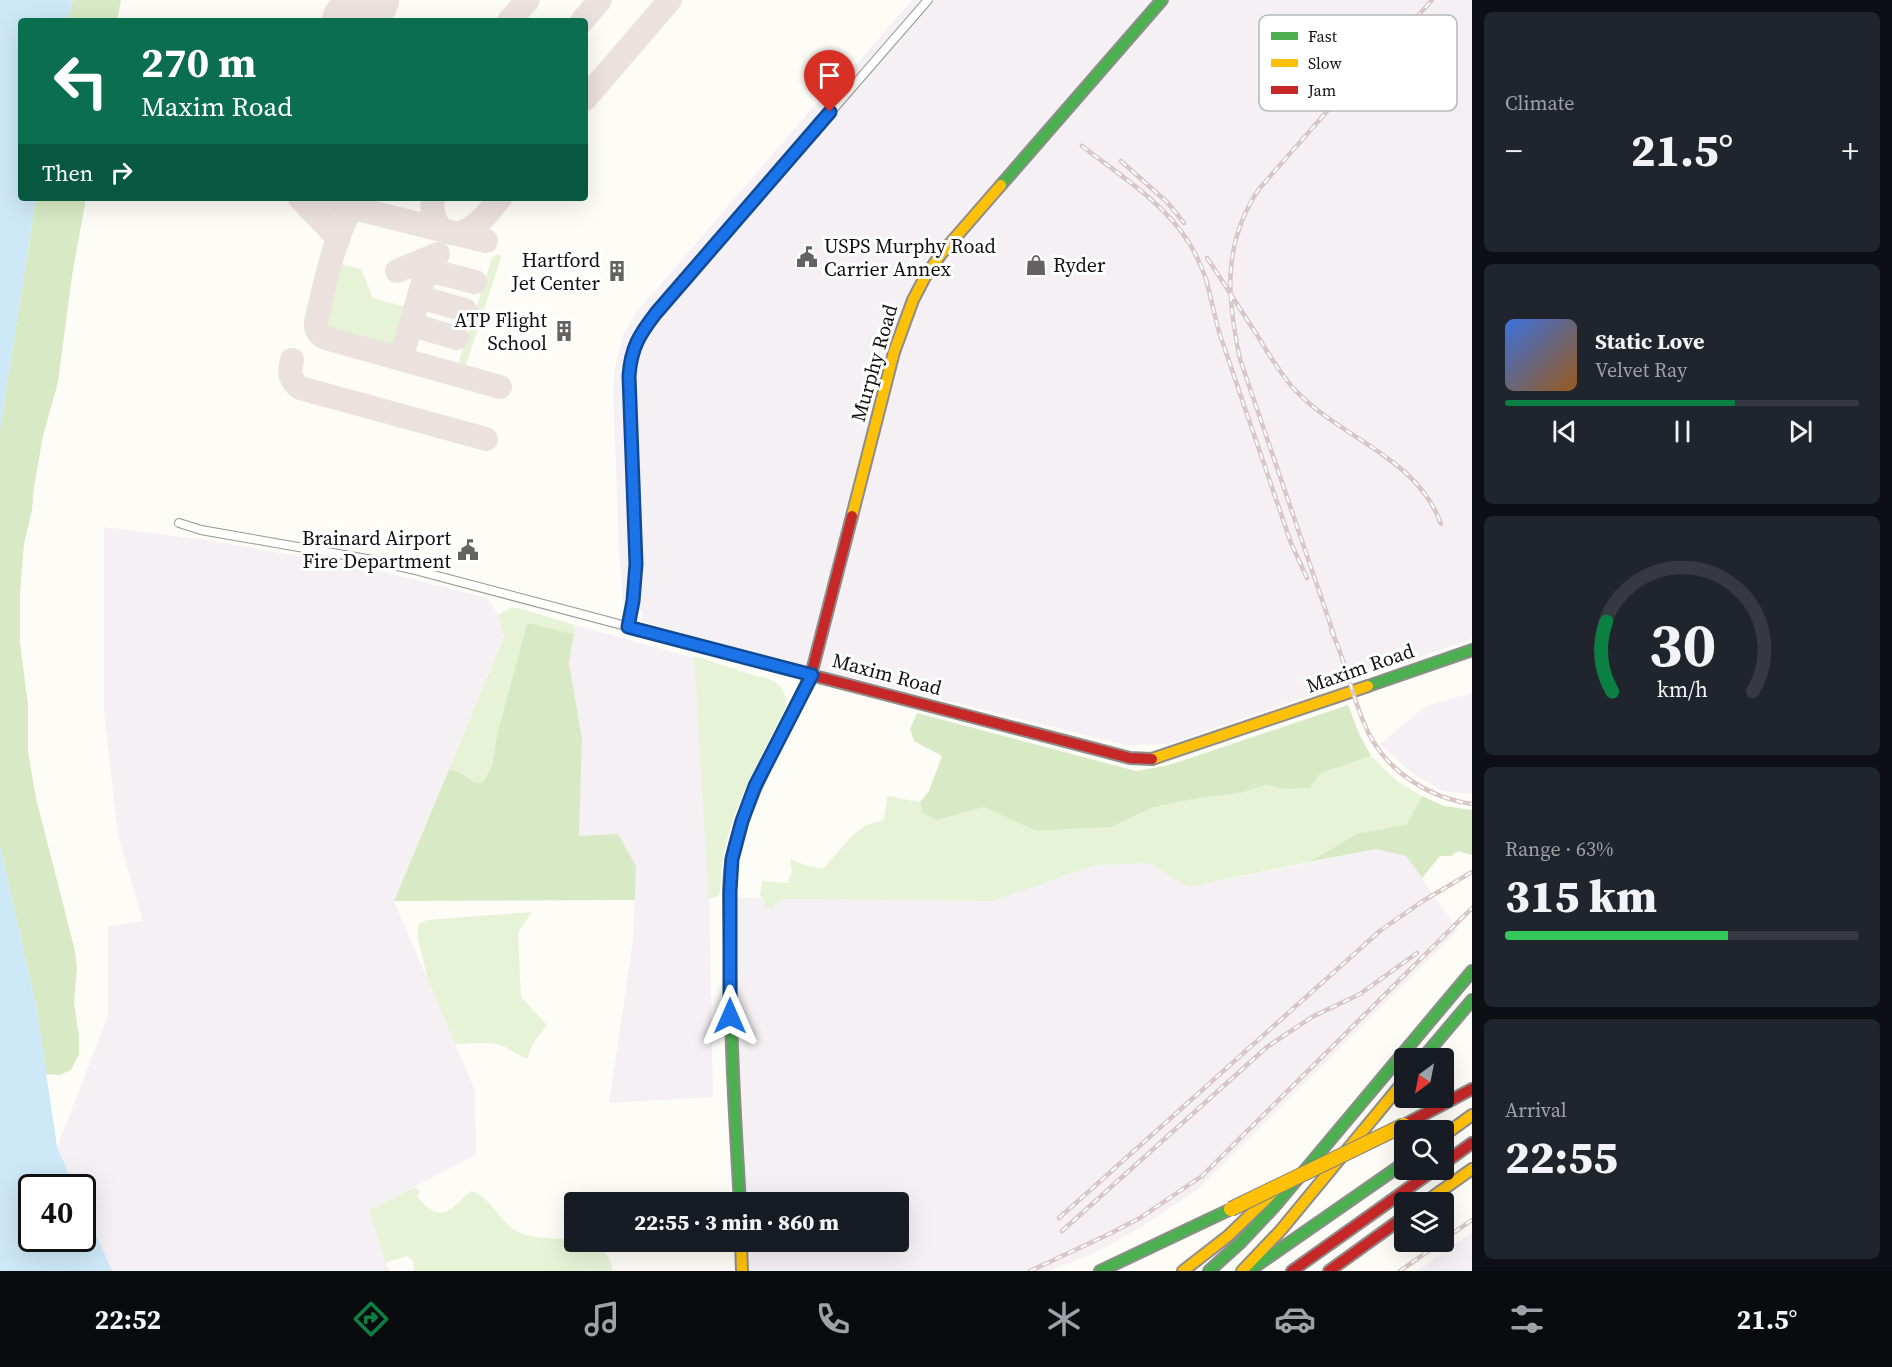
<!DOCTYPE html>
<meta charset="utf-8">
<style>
:root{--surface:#171b24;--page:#20242c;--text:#f1f3f6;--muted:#9ea1a6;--line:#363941;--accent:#0b8043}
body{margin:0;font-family:"Source Serif 4",serif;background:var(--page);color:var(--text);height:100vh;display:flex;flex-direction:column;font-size:22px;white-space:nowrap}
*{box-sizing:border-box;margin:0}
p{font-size:20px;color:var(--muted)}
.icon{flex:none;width:33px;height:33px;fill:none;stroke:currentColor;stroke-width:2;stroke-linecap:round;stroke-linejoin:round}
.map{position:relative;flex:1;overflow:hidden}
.sheet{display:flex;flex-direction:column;gap:12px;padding:12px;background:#0d0f14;width:420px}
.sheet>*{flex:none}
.guide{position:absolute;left:18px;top:18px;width:570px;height:183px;border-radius:6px;box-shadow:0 6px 24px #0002;background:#0b6e4f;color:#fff;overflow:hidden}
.needle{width:39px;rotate:212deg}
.fabs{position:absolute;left:1394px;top:1048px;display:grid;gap:12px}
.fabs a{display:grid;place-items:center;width:60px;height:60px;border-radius:6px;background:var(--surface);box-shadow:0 6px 24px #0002;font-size:30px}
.speed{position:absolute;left:18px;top:1174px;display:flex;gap:12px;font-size:30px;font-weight:700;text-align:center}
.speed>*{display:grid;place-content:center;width:78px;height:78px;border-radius:50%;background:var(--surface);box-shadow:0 6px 24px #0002;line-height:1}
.speed .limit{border:3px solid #111;border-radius:9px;background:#fff;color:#111}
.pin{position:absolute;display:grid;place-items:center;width:51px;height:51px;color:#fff;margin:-62px -26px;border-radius:50% 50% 50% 0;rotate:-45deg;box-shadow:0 0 6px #0007}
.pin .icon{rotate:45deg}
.me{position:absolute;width:66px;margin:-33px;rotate:0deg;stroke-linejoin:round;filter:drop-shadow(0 0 4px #0008)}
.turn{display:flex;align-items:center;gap:21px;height:126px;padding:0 24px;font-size:27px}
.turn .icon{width:78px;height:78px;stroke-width:2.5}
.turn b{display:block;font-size:42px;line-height:51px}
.then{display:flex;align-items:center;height:57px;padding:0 24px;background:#0003;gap:12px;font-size:22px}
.big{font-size:45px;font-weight:800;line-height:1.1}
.sheet .widget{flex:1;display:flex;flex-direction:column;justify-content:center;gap:9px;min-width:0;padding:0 21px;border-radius:9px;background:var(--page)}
.sheet .dial{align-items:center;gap:0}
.dial svg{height:156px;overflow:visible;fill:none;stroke:var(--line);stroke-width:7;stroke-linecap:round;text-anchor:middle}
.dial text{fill:var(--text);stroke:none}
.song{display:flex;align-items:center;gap:18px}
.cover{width:72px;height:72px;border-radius:9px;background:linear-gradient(135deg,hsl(220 70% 55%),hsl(30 70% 35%))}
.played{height:6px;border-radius:3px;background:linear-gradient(90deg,var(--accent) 65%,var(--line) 65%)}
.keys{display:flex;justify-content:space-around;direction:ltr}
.heat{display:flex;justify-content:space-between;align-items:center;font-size:33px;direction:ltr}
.charge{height:9px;border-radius:4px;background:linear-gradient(90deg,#34c759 63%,var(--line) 0)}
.trip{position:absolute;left:564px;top:1192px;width:345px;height:60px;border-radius:6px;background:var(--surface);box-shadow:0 6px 24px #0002;font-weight:800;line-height:60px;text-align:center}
.dock{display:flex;height:96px;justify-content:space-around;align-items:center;background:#090b0e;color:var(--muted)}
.dock .icon{width:42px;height:42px}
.dock .selected{color:var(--accent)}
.dock b{font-size:27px;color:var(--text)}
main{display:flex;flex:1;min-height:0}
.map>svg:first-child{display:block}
.industrial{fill:#f5f0f3}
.green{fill:#e7f3d7}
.forest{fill:#d8eac5}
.water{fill:#cde8f7}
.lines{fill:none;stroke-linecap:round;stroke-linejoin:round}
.taxiway{stroke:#ebe1df;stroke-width:24}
.runway{stroke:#ebe1df;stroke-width:58}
.street-casing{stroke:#979795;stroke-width:10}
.fast-casing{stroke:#8e8d8b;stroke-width:14}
.slow-casing{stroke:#8e8d8b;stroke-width:14}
.jam-casing{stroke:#8e8d8b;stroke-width:14}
.street{stroke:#fffffe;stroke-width:8}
.fast{stroke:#4caf50;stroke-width:10}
.slow{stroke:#ffc107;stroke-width:10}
.jam{stroke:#c62828;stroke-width:10}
.rail-casing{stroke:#d9c6c7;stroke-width:4.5}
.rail{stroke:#fff;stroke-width:2;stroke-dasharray:7;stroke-linecap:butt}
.slow-bridge-casing{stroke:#858482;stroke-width:16;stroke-linecap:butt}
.slow-bridge{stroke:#ffc107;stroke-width:14}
.route-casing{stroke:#114b97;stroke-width:15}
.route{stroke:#1a73e8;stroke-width:10}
.labels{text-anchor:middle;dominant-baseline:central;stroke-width:6;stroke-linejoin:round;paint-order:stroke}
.poi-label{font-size:20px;fill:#111;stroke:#fff;text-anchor:end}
.street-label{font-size:20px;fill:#111;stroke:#fff}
.key{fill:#fff;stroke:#b8b8b8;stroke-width:1.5}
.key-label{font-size:16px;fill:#111}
</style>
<main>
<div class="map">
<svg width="1472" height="1271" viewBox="0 0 1472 1271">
<rect width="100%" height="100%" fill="#fdfcf7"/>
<!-- industrial -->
<path class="industrial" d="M912,0H1472V639L1169,744L1126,745L834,673L646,623L641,620L643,611L623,603L619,550L613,390L615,367L624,333L637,312L827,91L831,94Z
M104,527L214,541L376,570L487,598L498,615L504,635L394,901L475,1090L476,1155L369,1210L389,1271H112L83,1204L82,1188H75L57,1147L108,1016V926L143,921L118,835L104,710Z
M575,625L694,658L709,883L713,1097L609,1103L633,941L636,866L579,836L582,739L569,663Z
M1472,693V794L1442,791L1412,773L1380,744L1426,706Z
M1377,849L1406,856L1458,930L1198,1189L1143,1226L1095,1253L1049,1271H749V1242H898V1203H747L737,1005L735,898L992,901L1096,865L1149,863L1190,887Z
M1472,1232V1271H1417Z"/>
<!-- green -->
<path class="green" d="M497,255H500L501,258L466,365L462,366L460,365L459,361L492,258Z
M340,264L361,269L373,298L413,309L403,343L400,348L393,349L338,335L329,327L326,323L327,311Z
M510,608H518L575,625L574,634L527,624L497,735L492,766L483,782L475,783L461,773L449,769L504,636L498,615Z
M695,656C713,662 731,668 749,674C759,677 771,677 779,685C785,691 786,699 786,707C764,752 737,797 725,847C722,861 721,877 720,893L717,897L709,899L694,658Z
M1371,756L1397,781L1422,796L1407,824L1356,834L1309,862L1189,887L1149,863L1096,865L992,901L781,899L772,908H765L764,899L760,896L762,881L787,883L792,871L790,859L808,866L823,869L850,838L866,825L884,820L887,796L920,802L922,813L937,820L984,807L1036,831L1111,827L1154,807L1199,798L1240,793L1267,785L1283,789L1321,773Z
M532,912L518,932L521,997L547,1025L532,1045L527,1059C517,1055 510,1048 500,1045C487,1041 469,1044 455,1044L428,980L418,939V925L427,920Z
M415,1187L420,1192L417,1197C443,1225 448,1211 471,1191C490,1197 497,1217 513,1229C529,1240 556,1238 574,1239V1242C594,1242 610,1250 613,1271H414L413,1261L407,1256C400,1260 393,1258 386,1263L369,1210Z"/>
<!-- forest -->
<path class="forest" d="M73,0H121L117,21H67Z
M36,198H86L72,276L58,382L43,436L34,487L32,510L24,544L20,593V643L28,705V752L36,798L75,951L77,968L74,1002L79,1037V1054L71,1070L60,1075L46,1074L37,1011L0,846V430Z
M527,623L574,634L569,663L582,739L579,836L618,834L636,866L635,900L394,901L449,769L461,773L475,783L483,782L492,766L497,735Z
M1348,705L1360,736L1371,756L1321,773L1309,788L1283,789L1267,785L1240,793L1199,798L1154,807L1111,827L1036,831L984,807L937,820L922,813L920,802L929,791L942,756L914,741L910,729L917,713L1136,771L1169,765Z
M1422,796L1444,806L1472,810V855L1458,851L1451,856H1440L1422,878L1406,856L1376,849L1309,862L1356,834L1407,824Z"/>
<!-- water -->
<path class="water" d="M0,0H73L67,21H21V198H36L0,430Z
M0,846L37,1011L57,1147L75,1188H32V1239H82L83,1204L112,1271H0Z"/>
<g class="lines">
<!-- taxiway -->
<path class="taxiway" d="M509,21L528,0
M582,21L600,0
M585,99L670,0
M300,198L334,234L337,243
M314,198L486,241
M358,198C334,233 326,281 316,322C315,330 319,335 326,338L500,387
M433,198C429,221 445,243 469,229C482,222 491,209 500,198
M412,266L475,282
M397,271L438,254
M421,289L423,295L426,299L465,310
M413,317L415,324L419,327L457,338
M401,359L429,261L433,257
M292,360C289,372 289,380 300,388L486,439"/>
<!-- runway -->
<path class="runway" d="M351,21L370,0"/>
<defs>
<path id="street" d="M179,523L201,530L367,559L411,569L811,675
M628,627L635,582L636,539L629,376C631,348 639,335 656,313L928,0"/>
<path id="fast" d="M1001,185L1162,0
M1368,686L1472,650
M1422,1059L1472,1000
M740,1203C735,1118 730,1033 730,948C730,919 727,886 732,857C742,812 762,772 783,731
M1253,1268L1404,1163
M1100,1271L1231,1209
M1209,1271L1241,1242L1274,1207L1472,971"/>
<path id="slow" d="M852,516L894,352L913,300L925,277L941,254L1001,185
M1152,759L1368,686
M1443,1136L1472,1115
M1424,1203L1472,1169
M741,1242L742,1271
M1183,1271L1228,1236L1281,1185
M1242,1271L1281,1230L1404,1081"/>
<path id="jam" d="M811,675L1130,758L1152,759
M783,731L811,675L852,516
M1404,1125L1472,1089
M1443,1164L1472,1143
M1292,1271L1434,1170
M1329,1271L1404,1217"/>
</defs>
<!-- street casing -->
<use href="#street" class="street-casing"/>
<!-- fast casing -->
<use href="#fast" class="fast-casing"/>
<!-- slow casing -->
<use href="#slow" class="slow-casing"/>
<!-- jam casing -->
<use href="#jam" class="jam-casing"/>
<!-- street -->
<use href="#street" class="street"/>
<!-- fast -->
<use href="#fast" class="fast"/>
<!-- slow -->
<use href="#slow" class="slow"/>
<!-- jam -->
<use href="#jam" class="jam"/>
<defs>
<path id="rail" d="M1082,146C1119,175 1164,202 1189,243C1198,256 1203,271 1208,285
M1121,161L1168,203L1184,223
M1207,258C1224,283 1240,309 1257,335C1269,354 1280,374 1296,391C1342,439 1417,457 1441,524
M1206,279L1219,332L1291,543L1307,578
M1331,630C1347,663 1352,701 1369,734C1389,773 1430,798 1472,804
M1334,635L1240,359C1227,298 1222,244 1259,189L1336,101L1377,62L1432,0
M1059,1218L1381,930L1423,901L1472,872
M1062,1231L1267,1047L1312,1017L1360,994L1417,953
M1443,1240L1472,1220
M1030,1271L1107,1235L1140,1218L1202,1176L1472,908
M1400,1271L1441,1242"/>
</defs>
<!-- rail casing -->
<use href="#rail" class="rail-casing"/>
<!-- rail -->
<use href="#rail" class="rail"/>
<defs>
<path id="slow-bridge" d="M1231,1209L1404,1125"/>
</defs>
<!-- slow-bridge casing -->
<use href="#slow-bridge" class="slow-bridge-casing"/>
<!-- slow-bridge -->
<use href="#slow-bridge" class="slow-bridge"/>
</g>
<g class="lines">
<defs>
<path id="route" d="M730,1016V891L732,859L742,821L755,786L812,675L628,627L633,601L636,564L629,376C631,348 639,335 656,313L830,112"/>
</defs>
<!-- route casing -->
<use href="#route" class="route-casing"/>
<!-- route -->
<use href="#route" class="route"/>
</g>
<!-- icons -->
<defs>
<symbol id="civic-bare" viewBox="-9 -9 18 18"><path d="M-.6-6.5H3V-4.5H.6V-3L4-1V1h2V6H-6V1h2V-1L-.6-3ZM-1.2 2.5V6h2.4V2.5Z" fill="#646362" stroke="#fff" stroke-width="2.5" paint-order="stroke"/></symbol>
<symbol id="shop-bare" viewBox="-9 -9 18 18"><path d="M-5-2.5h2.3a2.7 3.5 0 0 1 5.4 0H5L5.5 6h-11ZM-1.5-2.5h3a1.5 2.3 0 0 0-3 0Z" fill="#646362" stroke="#fff" stroke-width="2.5" paint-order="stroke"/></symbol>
<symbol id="building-bare" viewBox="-9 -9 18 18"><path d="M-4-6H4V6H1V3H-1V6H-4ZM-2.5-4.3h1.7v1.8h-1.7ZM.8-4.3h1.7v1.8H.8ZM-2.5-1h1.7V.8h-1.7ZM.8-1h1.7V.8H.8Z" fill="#646362" stroke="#fff" stroke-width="2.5" paint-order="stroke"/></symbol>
</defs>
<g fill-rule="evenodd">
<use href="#civic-bare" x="792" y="242" width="30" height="30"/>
<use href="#shop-bare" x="1021" y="250" width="30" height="30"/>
<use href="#building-bare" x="602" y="256" width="30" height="30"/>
<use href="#building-bare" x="549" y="316" width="30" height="30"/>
<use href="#civic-bare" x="453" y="535" width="30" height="30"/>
</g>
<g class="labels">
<!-- poi labels -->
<g class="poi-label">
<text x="824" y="246" text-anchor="start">USPS Murphy Road<tspan x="824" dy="23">Carrier Annex</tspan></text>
<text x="600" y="260">Hartford<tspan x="600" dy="23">Jet Center</tspan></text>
<text x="1053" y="265" text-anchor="start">Ryder</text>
<text x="547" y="320">ATP Flight<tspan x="547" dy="23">School</tspan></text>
<text x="451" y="538">Brainard Airport<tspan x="451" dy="23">Fire Department</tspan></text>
</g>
<!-- street labels -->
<g class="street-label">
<text transform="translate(874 363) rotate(-74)">Murphy Road</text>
<text transform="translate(1360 668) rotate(-19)">Maxim Road</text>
<text transform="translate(887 674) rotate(15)">Maxim Road</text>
</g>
</g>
<!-- legend -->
<rect x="1259" y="15" width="198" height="96" rx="9" class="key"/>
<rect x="1271" y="32" width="27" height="8" fill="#4caf50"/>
<rect x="1271" y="59" width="27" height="8" fill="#ffc107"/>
<rect x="1271" y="86" width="27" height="8" fill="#c62828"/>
<g class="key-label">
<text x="1308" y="42">Fast</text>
<text x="1308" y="69">Slow</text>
<text x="1308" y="96">Jam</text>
</g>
</svg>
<div class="fabs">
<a><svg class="needle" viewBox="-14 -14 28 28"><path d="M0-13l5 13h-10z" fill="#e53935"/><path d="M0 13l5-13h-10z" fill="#9ea1a6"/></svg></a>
<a><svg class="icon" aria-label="search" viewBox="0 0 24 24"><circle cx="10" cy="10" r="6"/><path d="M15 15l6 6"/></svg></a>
<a><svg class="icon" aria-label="layers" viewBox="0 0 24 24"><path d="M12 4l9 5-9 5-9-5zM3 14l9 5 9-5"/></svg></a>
</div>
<div class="speed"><div class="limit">40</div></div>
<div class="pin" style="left:830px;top:112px;background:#d93025"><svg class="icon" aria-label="arrive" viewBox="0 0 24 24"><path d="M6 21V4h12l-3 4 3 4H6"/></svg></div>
<svg class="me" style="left:730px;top:1016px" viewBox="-20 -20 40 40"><path d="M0-17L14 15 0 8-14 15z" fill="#1a73e8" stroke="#fff" stroke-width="4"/></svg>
<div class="trip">22:55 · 3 min · 860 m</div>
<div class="guide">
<div class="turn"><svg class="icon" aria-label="left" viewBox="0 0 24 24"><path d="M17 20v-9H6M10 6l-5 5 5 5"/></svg><div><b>270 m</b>Maxim Road</div></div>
<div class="then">Then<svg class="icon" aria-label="right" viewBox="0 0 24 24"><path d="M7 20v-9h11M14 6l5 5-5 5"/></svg></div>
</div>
</div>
<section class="sheet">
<div class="widget"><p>Climate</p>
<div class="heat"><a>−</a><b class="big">21.5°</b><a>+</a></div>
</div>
<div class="widget">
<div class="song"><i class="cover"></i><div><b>Static Love</b><p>Velvet Ray</p></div></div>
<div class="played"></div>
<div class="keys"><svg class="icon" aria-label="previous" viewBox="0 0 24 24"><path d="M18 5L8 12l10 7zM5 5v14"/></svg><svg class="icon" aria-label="pause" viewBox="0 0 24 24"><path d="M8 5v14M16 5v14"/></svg><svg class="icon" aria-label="next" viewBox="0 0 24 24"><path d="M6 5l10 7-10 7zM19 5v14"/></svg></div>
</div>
<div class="widget dial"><svg viewBox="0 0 100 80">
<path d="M14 69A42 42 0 1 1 86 69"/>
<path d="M14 69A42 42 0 0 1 11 33" stroke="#0b8043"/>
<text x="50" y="56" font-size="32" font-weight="700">30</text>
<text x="50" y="72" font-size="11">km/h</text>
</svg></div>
<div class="widget"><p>Range · 63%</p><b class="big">315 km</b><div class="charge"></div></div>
<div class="widget"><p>Arrival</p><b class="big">22:55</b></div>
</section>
</main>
<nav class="dock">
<b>22:52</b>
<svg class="icon selected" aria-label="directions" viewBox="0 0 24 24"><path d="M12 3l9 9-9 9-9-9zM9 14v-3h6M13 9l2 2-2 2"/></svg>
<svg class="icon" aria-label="music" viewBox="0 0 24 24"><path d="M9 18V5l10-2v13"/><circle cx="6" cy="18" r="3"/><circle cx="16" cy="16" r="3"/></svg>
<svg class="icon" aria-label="phone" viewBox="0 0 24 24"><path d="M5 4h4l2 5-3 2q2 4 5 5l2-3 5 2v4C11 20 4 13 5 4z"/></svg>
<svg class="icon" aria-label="climate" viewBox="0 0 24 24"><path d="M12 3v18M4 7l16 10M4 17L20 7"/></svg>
<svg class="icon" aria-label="car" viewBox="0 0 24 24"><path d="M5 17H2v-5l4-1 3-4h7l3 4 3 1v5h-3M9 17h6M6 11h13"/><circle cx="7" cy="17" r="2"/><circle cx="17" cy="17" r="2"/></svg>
<svg class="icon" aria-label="filters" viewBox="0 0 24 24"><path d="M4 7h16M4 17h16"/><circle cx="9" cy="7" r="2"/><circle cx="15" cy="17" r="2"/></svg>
<b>21.5°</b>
</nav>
